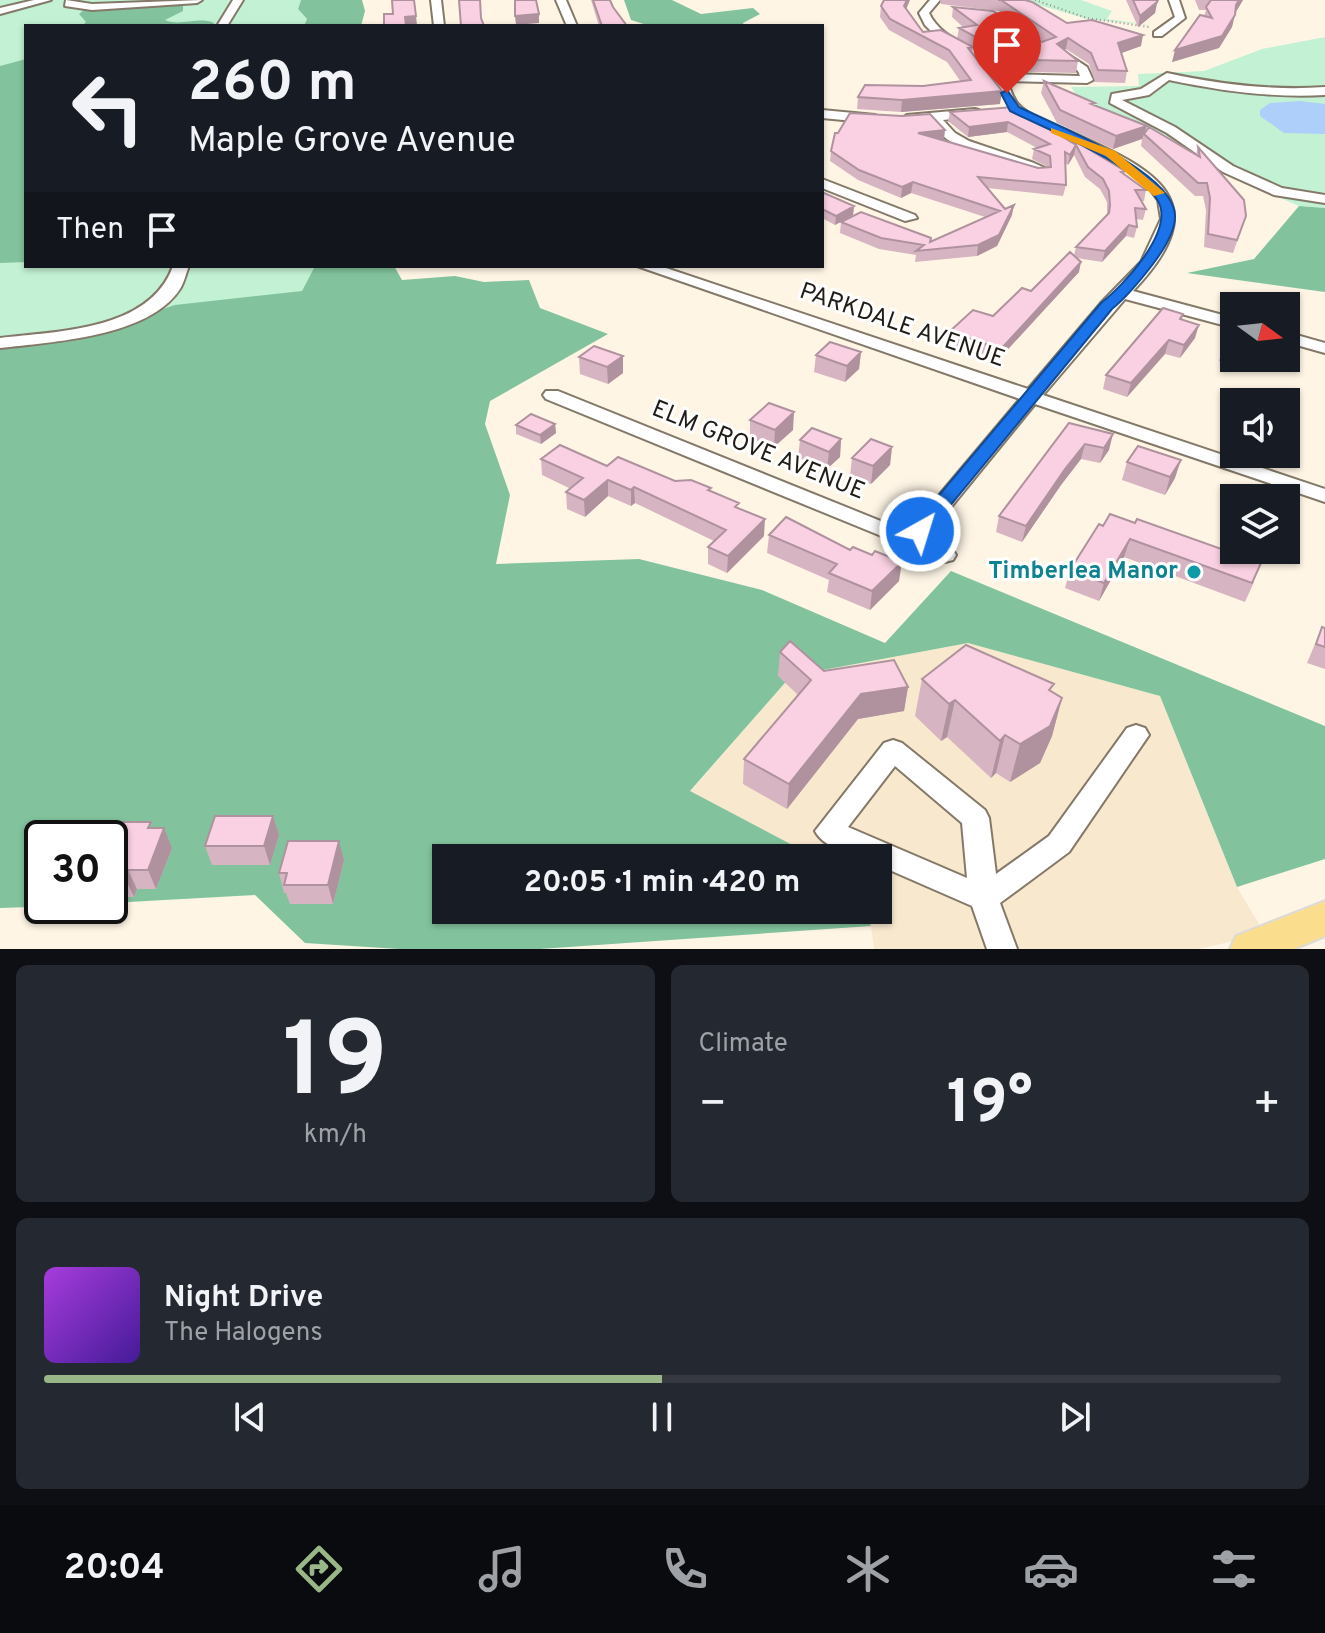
<!DOCTYPE html>
<meta charset="utf-8">
<style>
:root{--surface:#171b24;--page:#242831;--text:#f1f3f6;--muted:#9ea1a6;--line:#363941;--accent:#98b687}
body{margin:0;font-family:Overpass,sans-serif;background:var(--page);color:var(--text);height:100vh;display:flex;flex-direction:column;font-size:30px;white-space:nowrap}
*{box-sizing:border-box;margin:0}
p{font-size:26px;color:var(--muted)}
.icon{flex:none;width:44px;height:44px;fill:none;stroke:currentColor;stroke-width:2;stroke-linecap:round;stroke-linejoin:round}
.map{position:relative;height:949px;overflow:hidden}
.sheet{display:flex;flex-direction:column;gap:16px;padding:16px;background:#0d0f14;flex:1}
.sheet>*{flex:none}
.guide{position:absolute;left:24px;top:24px;width:800px;height:244px;border-radius:0px;box-shadow:0 2px 6px #0004;background:#171b24;color:var(--text);overflow:hidden}
.needle{width:52px;rotate:105deg}
.tools{position:absolute;left:1220px;top:292px;display:grid;gap:16px}
.tools a{display:grid;place-items:center;width:80px;height:80px;border-radius:0px;background:var(--surface);box-shadow:0 2px 6px #0004;font-size:40px}
.speed{position:absolute;left:24px;top:820px;display:flex;gap:16px;font-size:40px;font-weight:700;text-align:center}
.speed>*{display:grid;place-content:center;width:104px;height:104px;border-radius:50%;background:var(--surface);box-shadow:0 2px 6px #0004;line-height:1}
.speed .limit{border:4px solid #111;border-radius:12px;background:#fff;color:#111}
.pin{position:absolute;display:grid;place-items:center;width:68px;height:68px;color:#fff;margin:-82px -34px;border-radius:50% 50% 50% 0;rotate:-45deg;box-shadow:0 0 8px #0007}
.pin .icon{rotate:45deg}
.me{position:absolute;width:88px;margin:-44px;rotate:39deg;stroke-linejoin:round;filter:drop-shadow(0 0 6px #0008)}
.turn{display:flex;align-items:center;gap:28px;height:168px;padding:0 32px;font-size:36px}
.turn .icon{width:104px;height:104px;stroke-width:2.5}
.turn b{display:block;font-size:56px;line-height:68px}
.then{display:flex;align-items:center;height:76px;padding:0 32px;background:#0003;gap:16px;font-size:30px}
.big{font-size:60px;font-weight:700;line-height:1.1}
.sheet .widget{flex:1;display:flex;flex-direction:column;justify-content:center;gap:12px;min-width:0;padding:0 28px;border-radius:12px;background:var(--page)}
.sheet .dial{align-items:center;gap:0}
.dial b{font-size:104px;line-height:1}
.song{display:flex;align-items:center;gap:24px}
.cover{width:96px;height:96px;border-radius:12px;background:linear-gradient(135deg,hsl(280 70% 55%),hsl(260 70% 35%))}
.played{height:8px;border-radius:4px;background:linear-gradient(90deg,var(--accent) 50%,var(--line) 50%)}
.keys{display:flex;justify-content:space-around;direction:ltr}
.heat{display:flex;justify-content:space-between;align-items:center;font-size:44px;direction:ltr}
.sheet .tiles{flex:1;display:grid;gap:16px;grid-template-columns:1fr 1fr}
.widget:last-child{grid-column:span 2}
.trip{position:absolute;left:432px;top:844px;width:460px;height:80px;border-radius:0px;background:var(--surface);box-shadow:0 2px 6px #0004;font-weight:700;line-height:80px;text-align:center}
.tab-bar{display:flex;height:128px;justify-content:space-around;align-items:center;background:#090b0e;color:var(--muted)}
.tab-bar .icon{width:56px;height:56px}
.tab-bar .active{color:var(--accent)}
.tab-bar b{font-size:36px;color:var(--text)}
.map>svg:first-child{display:block}
.built{fill:#f8e8ce}
.green{fill:#c2f1d4}
.forest{fill:#82c39d}
.water{fill:#aecffa}
.lines{fill:none;stroke-linecap:round;stroke-linejoin:round}
.minor-casing{stroke:#847968;stroke-width:4}
.major-casing{stroke:#dbdbda;stroke-width:4}
.path{stroke:#938c81;stroke-width:2;stroke-dasharray:1 3;stroke-linecap:butt}
.minor{fill:#fff;fill-rule:evenodd}
.major{fill:#fbdd8e;fill-rule:evenodd}
.wall{fill:#d7b4c2}
.shaded-wall{fill:#af929e}
.building{fill:#fad1e2;stroke:#af929e;stroke-width:2}
.route{fill:#1a73e8;stroke:#114b97;stroke-width:2}
.slow{fill:#f59e0b}
.culture-dot{fill:#0f9aa8;stroke:#fff;stroke-width:3}
.labels{text-anchor:middle;dominant-baseline:central;stroke-width:6;stroke-linejoin:round;paint-order:stroke}
.street-label{font-size:24px;fill:#211c16;stroke:#fff}
.culture-label{font-size:24px;font-weight:bold;fill:#0d838f;stroke:#fff;text-anchor:end}
</style>
<div class="map">
<svg width="1325" height="949" viewBox="0 0 1325 949">
<rect width="100%" height="100%" fill="#fef5e5"/>
<!-- built -->
<path class="built" d="M968,643L1160,696L1237,887L1265,934L1198,949H874L871,926L863,910H878V858H817L690,792L791,676Z"/>
<!-- green -->
<path class="green" d="M0,0H301L298,9L307,19L304,26H26V266H315L302,291C200,306 101,333 0,349Z
M1022,0H1081L1112,11L1107,19L1151,25L1087,19Z
M1325,37V208L1299,206L1227,175L1161,140L1086,109L1071,87L1139,86L1138,74L1204,71L1262,49Z"/>
<!-- forest -->
<path class="forest" d="M301,0H362L365,11L361,26H304L307,19L298,9Z
M624,0H672L701,14L753,8L760,14L743,23L744,26H650L631,20Z
M183,2V11L165,20C181,27 198,16 214,23L213,26H82L86,22L79,14L85,9Z
M26,59V262L0,263V66Z
M1299,206L1325,208V292L1187,273L1254,259Z
M315,266H394L402,280L455,276L484,282L529,280L540,308L608,334L490,401L485,424L510,495L496,564L639,559L762,590L885,643L951,571L1325,726V859L1237,887L1160,696L968,643L791,676L690,791L817,858H446V910H863L871,926L540,949H399L305,943L255,895L110,903V838H42V906H61L0,908V349L79,336L175,305L302,291Z"/>
<!-- water -->
<path class="water" d="M1300,101L1325,104V134L1284,133L1260,116V110L1270,103Z"/>
<g class="lines">
<defs>
<path id="minor" d="M34,0H51L0,14V8Z
M66,0L92,4L202,0L197,3L92,10L65,6Z
M233,0H243L227,26H217Z
M431,0H441L444,26H434Z
M556,0H566L577,26H567Z
M930,0H940L929,13C944,45 985,45 1003,74L1080,76L1078,71L1058,55L1064,52L1087,67L1093,80L1087,83L1007,81C1011,90 1013,101 1021,107C1035,119 1055,125 1071,132C1156,170 1219,201 1133,291L1234,318V328L1125,299L1043,395L1325,489V502L1035,404L925,539L953,550L956,555L953,560L945,562L546,399L543,395L546,391H558L908,532L1020,399L637,266H660L1028,389L1101,303L1141,262L1161,219L1158,200L1147,185L1127,170L1014,114L986,66L939,39L925,25L919,13Z
M1169,0H1179L1185,18L1162,36H1154V32L1175,17Z
M1167,73C1219,84 1271,91 1325,87V95C1272,98 1221,91 1169,80L1149,95L1122,100L1175,127L1233,166L1282,188L1325,195V203L1274,195L1223,172L1167,133L1110,103L1112,94L1141,89Z
M975,109L979,110V116L943,120L955,133L969,141L1034,163L1047,169V175H1037C1005,160 949,155 931,121L907,123L901,119L907,115Z
M822,110L875,115L881,119L875,123L822,118Z
M822,179L915,215L917,218L905,221L822,188Z
M173,266H189C186,273 184,283 180,289C149,337 52,342 0,348V338C58,331 150,331 173,266Z
M1286,332L1325,343V353L1286,342Z
M1136,725L1145,728L1149,735L1069,852L1000,903L1017,949H987L972,906L878,865V858C859,858 824,849 815,831L884,743L893,740L902,743L985,810L989,818L996,874L1049,836L1127,728ZM895,766L962,823L967,878L848,827Z"/>
<path id="major" d="M1325,901V936L1294,949H1230L1236,936Z"/>
</defs>
<!-- minor casing -->
<use href="#minor" class="minor-casing"/>
<!-- major casing -->
<use href="#major" class="major-casing"/>
<!-- path -->
<path class="path" d="M1035,0L1087,18L1149,27"/>
<!-- minor -->
<use href="#minor" class="minor"/>
<!-- major -->
<use href="#major" class="major"/>
</g>
<!-- wall -->
<path class="wall" d="M591,0H610L613,7L627,26H599Z
M940,0H1025L1067,23L1141,46L1121,53L1127,71L1125,83L1095,82L1089,64L1066,49L1064,50L1078,61L1076,73L1029,72L1010,54L988,56L973,48L972,53L1000,104L901,112L857,109L858,97L961,82L947,62L889,30L880,17L881,6L906,9L923,32L957,39L959,28L963,27L952,17L953,7L1042,42H1044L999,11L941,4Z
M1126,0H1158L1155,13L1138,27Z
M1195,0H1243L1235,12L1232,27L1219,48L1172,62L1204,16L1206,10H1199Z
M1044,81L1095,103L1094,105L1196,154L1198,147L1246,216L1233,253L1204,247L1206,210L1203,196H1195L1141,146L1142,139L1113,149L1057,123L1041,93Z
M1014,107L1069,140L1070,134L1093,152L1125,171V174L1146,190L1144,201H1141L1146,209L1143,220L1136,219L1137,227L1134,238L1126,236L1102,262L1077,258L1079,272L999,359L948,343L949,332L993,316L1031,291L1074,255L1076,247L1107,215V202L1100,189L1085,177L1074,155L1068,165L1065,163L1066,185L1063,196L987,188L1012,215L997,246L977,256L915,262L916,255L879,249L840,233L841,222L930,242L985,217L911,193L901,198L858,180L830,161L831,151L944,140H942L1038,168L1048,167L1032,159L1034,149L1037,148L1007,132L968,137L948,121L950,112Z
M822,194L854,206L853,215L835,225L822,218Z
M1183,314L1182,320L1195,338L1180,358L1165,354L1127,397L1103,389L1106,375Z
M1234,332V358H1244L1237,367L1219,361L1224,344Z
M861,352L859,369L845,382L814,372L816,355Z
M623,356V373L608,384L580,374L579,357Z
M1234,405V430L1225,427Z
M750,420L793,430L774,447L750,438Z
M1069,423L1109,450L1100,463L1081,459L1061,485L1022,542L996,532L999,516Z
M555,424L556,433L541,444L516,434V425Z
M841,439L840,457L827,469L798,458L800,440Z
M892,447L890,465L871,484L850,476L852,458Z
M541,459L607,466L711,488L710,491L739,508L764,536L727,573L708,564V547L714,541L635,503L631,506L608,496L585,517L567,509L566,492L571,489L542,475Z
M1127,462L1175,478L1165,495L1122,480Z
M1099,524L1254,582L1245,602L1124,557L1099,601L1065,588L1070,570Z
M769,535L899,581L870,610L827,592L829,580L767,553Z
M1322,627L1325,628V669L1307,663Z
M780,652L824,671L908,687L904,711L858,719L787,809L743,784L744,759L798,695L778,676Z
M922,679L1052,692L1062,698L1052,736L1040,763L1010,782L996,773L991,778L947,737L941,741L915,716Z
M273,816L279,835L270,865H212L205,846Z
M172,848L156,889H137L134,897H110V851Z
M344,860L333,904H290L286,893H284L279,873Z"/>
<!-- shaded-wall -->
<path class="shaded-wall" d="M907,0H910L903,17L904,6Z
M1239,0H1243L1233,17L1236,5Z
M1157,2L1155,13L1138,27L1140,16Z
M539,14V23L516,25L515,16Z
M1235,15L1232,27L1219,48L1172,62L1175,50Z
M416,16L417,25L406,26L405,17Z
M1143,35L1141,46L1116,55L1118,43Z
M1068,38L1066,49L1055,56L1057,44Z
M1012,42L1010,54L988,56L990,45Z
M1002,91L1000,104L901,112L902,100Z
M1008,122L1007,132L968,137L969,127Z
M1147,126L1142,139L1113,149L1116,136Z
M945,130L944,140L917,143L918,133Z
M1076,145L1074,155L1068,165L1070,155Z
M913,182L911,193L901,198L902,187Z
M1014,205L1012,215L997,246L977,256L978,245Z
M854,206L853,215L835,225L836,216Z
M1129,225L1126,236L1102,262L1105,251Z
M1081,262L1079,272L999,359L1001,349Z
M1199,325L1195,338L1180,358L1184,345Z
M1169,340L1165,354L1127,397L1131,383Z
M861,352L859,369L845,382L847,366Z
M623,356V373L608,384L607,367Z
M794,412L793,430L774,447L775,430Z
M555,424L556,433L541,444L540,435Z
M1113,434L1109,450L1100,463L1104,448Z
M841,439L840,457L827,469L829,452Z
M1085,444L1081,459L1061,485L1022,542L1026,526L1065,469Z
M892,447L890,465L871,484L873,466Z
M1181,460L1175,478L1165,495L1170,477Z
M608,480V496L585,517L584,500Z
M634,487L635,503L631,506V490Z
M765,519L764,536L727,573L728,556Z
M1130,539L1124,557L1099,601L1104,583Z
M902,562L899,581L870,610L872,591Z
M908,687L904,711L858,719L787,809L789,784L861,694Z
M1062,698L1052,736L1040,763L1010,782L1020,744Z
M955,700L947,737L941,741L949,704Z
M1005,735L996,773L991,778L1000,741Z
M273,816L279,835L270,865L264,846Z
M164,828L172,848L156,889L148,870Z
M339,841L344,860L333,904L328,885Z
M128,870L137,889L134,897L125,878Z"/>
<!-- building -->
<path class="building" d="M392,0H414L416,16L405,17L406,26H384V14H393Z
M459,0H480L481,18L484,26H461Z
M515,0H536L539,14L515,16Z
M593,0H610L613,7L627,26H602Z
M884,0H907L904,6L923,32L941,30L973,47L968,48L1002,91L902,100L858,97L865,85L923,86L971,80L949,50L890,19L881,6Z
M998,0H1025L1032,2L1067,23L1092,20L1143,35L1118,43L1127,71L1098,70L1091,53L1068,38L1057,44L1078,61L1032,60L1012,42L990,45L959,28L977,25L953,7L993,11L1042,42L1056,37L1001,0Z
M1133,0H1158L1157,2L1140,16Z
M1211,0H1239L1236,5L1235,15L1222,36L1175,50L1200,15L1212,18L1206,7Z
M1044,81L1095,103L1091,104L1147,126L1116,136L1060,110Z
M1014,107L1076,145L1070,134L1094,146L1087,148L1125,171L1121,172L1146,190H1135L1146,209L1135,208L1137,227L1129,225L1105,251L1076,247L1109,213L1110,205L1109,191L1103,179L1088,167L1076,145L1070,155L1065,152L1066,185L978,177L1005,209L1014,205L999,235L978,245L916,251L924,245L881,238L841,222L861,212L931,238L930,242L1000,211L913,182L902,187L859,170L831,151L835,133H838L850,113L902,116L930,114L945,130L918,133L1038,168L1051,167L1050,156L1034,149L1050,144L1008,122L969,127L950,112Z
M1149,127L1200,157L1198,147L1244,200L1246,216L1237,240L1208,234L1210,198L1207,183H1198L1144,134Z
M824,193L854,206L836,216L822,209V194Z
M1070,252L1081,262L1001,349L949,332L973,310L993,316L1022,288L1031,291Z
M1163,308L1183,314L1180,319L1199,325L1184,345L1169,340L1131,383L1106,375Z
M1234,332V347L1224,344Z
M830,342L861,352L847,366L816,355Z
M594,346L623,356L607,367L579,357Z
M1240,395L1262,402H1236Z
M769,403L794,412L775,430L750,420Z
M531,414L555,424L540,435L516,425Z
M1069,423L1113,434L1104,448L1085,444L1065,469L1026,526L999,516Z
M812,428L841,439L829,452L800,440Z
M871,439L892,447L873,466L852,458Z
M560,445L607,466L618,457L675,481L691,480L711,488L708,490L739,503L735,507L765,519L728,556L708,547L726,530L634,487L631,490L608,480L584,500L566,492L583,478L541,459Z
M1138,446L1181,460L1170,477L1127,462Z
M1252,485L1286,496L1285,498H1246Z
M1110,514L1135,523L1137,519L1261,563L1252,583L1130,539L1104,583L1070,570L1099,524L1103,526Z
M786,517L850,550L853,547L872,555L875,551L902,562L872,591L829,573L837,564L769,535Z
M1322,627L1325,628V647L1316,644Z
M790,641L824,671L894,660L908,687L861,694L789,784L744,759L811,680L780,652Z
M966,645L1054,684L1049,690L1062,698L1050,726L1020,744L1005,735L1000,741L955,700L949,704L922,679Z
M215,816H273L264,846H205Z
M122,822H151L148,828H164L148,870H128L125,878H110V851Z
M288,841H339L328,885H284L287,873H279Z"/>
<!-- route -->
<path class="route" d="M1007,90L1019,107C1055,125 1173,171 1175,215C1176,231 1162,252 1153,264C1140,281 1128,296 1112,309L926,535L920,537L910,531L913,526L1101,303C1123,286 1175,231 1158,201C1137,165 1049,130 1010,111L1001,93Z"/>
<!-- slow -->
<path class="slow" d="M1051,128L1115,151L1165,193L1154,196L1106,156L1051,133Z"/>
<!-- markers -->
<circle class="culture-dot" cx="1194" cy="572" r="8"/>
<g class="labels">
<!-- street labels -->
<g class="street-label">
<text transform="translate(902 326) rotate(19)">PARKDALE AVENUE</text>
<text transform="translate(758 451) rotate(22)">ELM GROVE AVENUE</text>
</g>
<!-- culture labels -->
<g class="culture-label">
<text x="1178" y="572">Timberlea Manor</text>
</g>
</g>
</svg>
<div class="tools">
<a><svg class="needle" viewBox="-14 -14 28 28"><path d="M0-13l5 13h-10z" fill="#e53935"/><path d="M0 13l5-13h-10z" fill="#9ea1a6"/></svg></a>
<a><svg class="icon" aria-label="sound" viewBox="0 0 24 24"><path d="M4 9h4l5-4v14l-5-4H4zM17 9q2 3 0 6"/></svg></a>
<a><svg class="icon" aria-label="layers" viewBox="0 0 24 24"><path d="M12 4l9 5-9 5-9-5zM3 14l9 5 9-5"/></svg></a>
</div>
<div class="speed"><div class="limit">30</div></div>
<div class="pin" style="left:1007px;top:93px;background:#d93025"><svg class="icon" aria-label="arrive" viewBox="0 0 24 24"><path d="M6 21V4h12l-3 4 3 4H6"/></svg></div>
<svg class="me" style="left:920px;top:531px" viewBox="-20 -20 40 40"><circle r="17" fill="#1a73e8" stroke="#fff" stroke-width="3"/><path d="M0-11L8 9 0 5-8 9z" fill="#fff"/></svg>
<div class="trip">20:05 · 1 min · 420 m</div>
<div class="guide">
<div class="turn"><svg class="icon" aria-label="left" viewBox="0 0 24 24"><path d="M17 20v-9H6M10 6l-5 5 5 5"/></svg><div><b>260 m</b>Maple Grove Avenue</div></div>
<div class="then">Then<svg class="icon" aria-label="arrive" viewBox="0 0 24 24"><path d="M6 21V4h12l-3 4 3 4H6"/></svg></div>
</div>
</div>
<section class="sheet">
<div class="tiles">
<div class="widget dial"><b>19</b><p>km/h</p></div>
<div class="widget"><p>Climate</p>
<div class="heat"><a>−</a><b class="big">19°</b><a>+</a></div>
</div>
<div class="widget">
<div class="song"><i class="cover"></i><div><b>Night Drive</b><p>The Halogens</p></div></div>
<div class="played"></div>
<div class="keys"><svg class="icon" aria-label="previous" viewBox="0 0 24 24"><path d="M18 5L8 12l10 7zM5 5v14"/></svg><svg class="icon" aria-label="pause" viewBox="0 0 24 24"><path d="M8 5v14M16 5v14"/></svg><svg class="icon" aria-label="next" viewBox="0 0 24 24"><path d="M6 5l10 7-10 7zM19 5v14"/></svg></div>
</div>
</div>
</section>
<nav class="tab-bar">
<b>20:04</b>
<svg class="icon active" aria-label="directions" viewBox="0 0 24 24"><path d="M12 3l9 9-9 9-9-9zM9 14v-3h6M13 9l2 2-2 2"/></svg>
<svg class="icon" aria-label="music" viewBox="0 0 24 24"><path d="M9 18V5l10-2v13"/><circle cx="6" cy="18" r="3"/><circle cx="16" cy="16" r="3"/></svg>
<svg class="icon" aria-label="phone" viewBox="0 0 24 24"><path d="M5 4h4l2 5-3 2q2 4 5 5l2-3 5 2v4C11 20 4 13 5 4z"/></svg>
<svg class="icon" aria-label="climate" viewBox="0 0 24 24"><path d="M12 3v18M4 7l16 10M4 17L20 7"/></svg>
<svg class="icon" aria-label="car" viewBox="0 0 24 24"><path d="M5 17H2v-5l4-1 3-4h7l3 4 3 1v5h-3M9 17h6M6 11h13"/><circle cx="7" cy="17" r="2"/><circle cx="17" cy="17" r="2"/></svg>
<svg class="icon" aria-label="filters" viewBox="0 0 24 24"><path d="M4 7h16M4 17h16"/><circle cx="9" cy="7" r="2"/><circle cx="15" cy="17" r="2"/></svg>
</nav>
